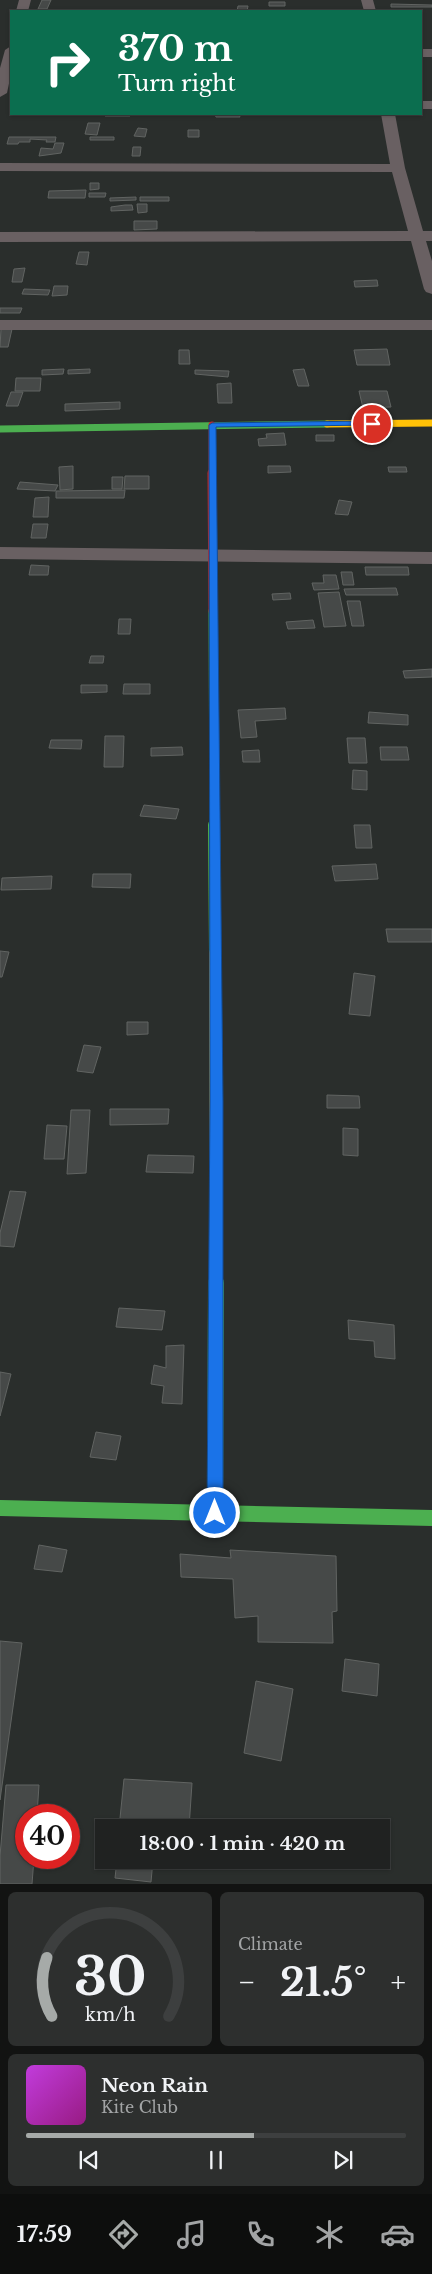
<!DOCTYPE html>
<meta charset="utf-8">
<style>
:root{--surface:#202221;--page:#2d2f2e;--text:#f1f3f6;--muted:#a2a4a5;--line:#3d3f3f;--accent:#a6aaa8}
body{margin:0;font-family:"Libre Baskerville",serif;background:var(--page);color:var(--text);height:100vh;display:flex;flex-direction:column;font-size:19px;white-space:nowrap}
*{box-sizing:border-box;margin:0}
p{font-size:16px;color:var(--muted)}
.icon{flex:none;width:28px;height:28px;fill:none;stroke:currentColor;stroke-width:2;stroke-linecap:round;stroke-linejoin:round}
.map{position:relative;height:1884px;overflow:hidden}
.side{display:flex;flex-direction:column;gap:8px;padding:8px;background:#121312;flex:1}
.side>*{flex:none}
.guide{position:absolute;left:10px;top:10px;width:412px;height:105px;border-radius:0px;box-shadow:0 1px 4px #0004,0 0 0 1px var(--line);background:#0b6e4f;color:#fff;overflow:hidden}
.speed{position:absolute;left:15px;top:1804px;display:flex;gap:10px;font-size:25px;font-weight:700;text-align:center}
.speed>*{display:grid;place-content:center;width:65px;height:65px;border-radius:50%;background:var(--surface);box-shadow:0 1px 4px #0004,0 0 0 1px var(--line);line-height:1}
.speed .limit{border:8px solid #d22;background:#fff;color:#111}
.pin{position:absolute;display:grid;place-items:center;width:42px;height:42px;color:#fff;margin:-21px;border:2px solid #fff;border-radius:50%;box-shadow:0 1px 5px #0007}
.me{position:absolute;width:55px;margin:-28px;rotate:0deg;stroke-linejoin:round;filter:drop-shadow(0 0 4px #0008)}
.turn{display:flex;align-items:center;gap:18px;height:105px;padding:0 25px;font-size:22px}
.turn .icon{width:65px;height:65px;stroke-width:2.5}
.turn b{display:block;font-size:35px;line-height:42px}
.big{font-size:38px;font-weight:700;line-height:1.1}
.side .card{flex:1;display:flex;flex-direction:column;justify-content:center;gap:8px;min-width:0;padding:0 18px;border-radius:8px;background:var(--page)}
.side .dial{align-items:center;gap:0}
.dial svg{height:130px;overflow:visible;fill:none;stroke:var(--line);stroke-width:7;stroke-linecap:round;text-anchor:middle}
.dial text{fill:var(--text);stroke:none}
.song{display:flex;align-items:center;gap:15px}
.cover{width:60px;height:60px;border-radius:8px;background:linear-gradient(135deg,hsl(290 70% 55%),hsl(310 70% 35%))}
.played{height:5px;border-radius:2px;background:linear-gradient(90deg,var(--accent) 60%,var(--line) 60%)}
.keys{display:flex;justify-content:space-around;direction:ltr}
.heat{display:flex;justify-content:space-between;align-items:center;font-size:28px;direction:ltr}
.side .tiles{flex:1;display:grid;gap:8px;grid-template-columns:1fr 1fr}
.card:last-child{grid-column:span 2}
.trip{position:absolute;left:95px;top:1819px;width:295px;height:50px;border-radius:0px;background:var(--surface);box-shadow:0 1px 4px #0004,0 0 0 1px var(--line);font-weight:700;line-height:50px;text-align:center}
.tabs{display:flex;height:80px;justify-content:space-around;align-items:center;background:#0d0e0d;color:var(--muted)}
.tabs .icon{width:35px;height:35px}
.tabs .on{color:var(--accent)}
.tabs b{font-size:22px;color:var(--text)}
.map>svg:first-child{display:block}
.building{fill:#464948;stroke:#616462}
.lines{fill:none;stroke-linecap:round;stroke-linejoin:round}
.street{fill:#696062;fill-rule:evenodd}
.fast-far3{stroke:#4caf50;stroke-width:7}
.fast-far2{stroke:#4caf50;stroke-width:9}
.fast-far1{stroke:#4caf50;stroke-width:12}
.fast{stroke:#4caf50;stroke-width:16}
.slow-far1{stroke:#ffc107;stroke-width:7}
.slow{stroke:#ffc107;stroke-width:12}
.jam-far1{stroke:#c62828;stroke-width:7}
.jam{stroke:#c62828;stroke-width:9}
.route{fill:#1a73e8;stroke:#114b97}
</style>
<div class="map">
<svg width="432" height="1884" viewBox="0 0 432 1884">
<rect width="100%" height="100%" fill="#2a2e2c"/>
<!-- building -->
<path class="building" d="M42,0H51L47,9H38Z
M269,2H285V6H269Z
M391,4L432,5V7H391Z
M238,6H248L247,11H237Z
M105,114H130V116H105Z
M215,114H239L240,117H216Z
M88,123H100L97,135L85,134Z
M138,128L147,129L145,137L134,136Z
M188,130H199V137H188Z
M9,137H56L55,142H46L47,140L30,139V142H19L18,144H7Z
M90,137H114V140H90Z
M55,143H64L61,153L39,156L41,148L53,149Z
M133,147H141L140,156H132Z
M90,183H99V189L90,190Z
M86,190L85,198H48L49,191Z
M89,193H106L105,197H89Z
M136,197V200L110,201V198Z
M140,197H169V201H140Z
M137,204H147V212L138,213Z
M125,205H132L133,210L111,211V207Z
M134,221H157V229L134,230Z
M79,252H89L87,265L76,264Z
M25,268L22,282H12L14,269Z
M377,280L378,286L355,287L354,281Z
M54,286H68L67,295L52,296Z
M24,289L50,290L48,295L22,294Z
M0,308H22L20,313H0Z
M1,329H12L8,347H0Z
M387,349L390,365H357L354,350Z
M179,350H189L190,364H179Z
M64,369L63,374L42,375V370Z
M90,369V373L68,374V370Z
M304,369L309,386H298L293,370Z
M195,370L229,371L228,377L195,374Z
M16,378H41L40,391H15Z
M231,383L232,403H218L217,384Z
M359,391H387L391,407L363,408Z
M11,392H23L18,406H6Z
M120,402V409L65,411V404Z
M284,433L286,445L259,446L258,439L267,438L266,434Z
M316,435H334V441H316Z
M73,466V489L60,490L59,467Z
M268,466H290L291,472L268,473Z
M388,467H406L407,472H389Z
M125,476H149V489H124Z
M112,477H123L122,489H112Z
M20,482L58,485L55,491L17,489Z
M125,490L124,498H56V491Z
M49,497L48,517H33L35,498Z
M339,500L352,502L348,515L335,514Z
M33,524H48L46,538H31Z
M31,565L49,566L48,575H29Z
M365,567H408L409,575H366Z
M341,572H352L354,585H343Z
M323,575H336L339,589L314,590L312,583H324Z
M396,588L398,595H346L344,589Z
M339,592L346,626L324,627L318,593Z
M290,593L291,599L273,600L272,594Z
M347,601H360L364,626H352Z
M119,619H131L130,634H118Z
M313,620L315,628L288,629L286,622Z
M91,656H104L103,663H89Z
M432,669V677L405,678L403,671Z
M124,684H150V694H123Z
M81,685H107V692L81,693Z
M285,708L286,719L255,721L257,737L241,738L238,710Z
M369,712L408,715V725L368,723Z
M105,736H124L123,767H104Z
M347,738H365L367,763H349Z
M51,740H82L81,749L49,748Z
M182,747L183,755L151,756V748Z
M380,747H407L409,760H381Z
M259,750L260,762H243L242,751Z
M353,770L367,771V790L352,789Z
M144,805L179,809L176,819L140,816Z
M354,825H370L372,848H356Z
M376,864L378,879L335,881L332,866Z
M93,874H131L130,888L92,887Z
M52,876L51,889L1,890L2,878Z
M386,929H432V942H388Z
M0,951L9,952L2,977H0Z
M354,973L375,976L370,1016L349,1014Z
M127,1022H148V1034L127,1035Z
M84,1045L101,1047L93,1073L77,1071Z
M327,1095L359,1096L360,1108H327Z
M110,1109H169L168,1124L110,1125Z
M71,1110H90L86,1173L67,1174Z
M47,1125L67,1126L64,1159H44Z
M343,1128L358,1129V1156L343,1155Z
M148,1155L194,1156L193,1173L146,1172Z
M10,1191L26,1192L14,1247L0,1246V1233Z
M119,1308L165,1311L162,1330L116,1327Z
M348,1320L394,1325L395,1359L375,1357L374,1341L349,1339Z
M184,1345L182,1404L162,1403L164,1386L151,1384L154,1365L166,1368V1346Z
M0,1372L11,1374L0,1416Z
M96,1432L121,1436L116,1460L90,1457Z
M39,1545L67,1550L62,1572L34,1569Z
M230,1550L336,1556L337,1611L332,1612L333,1643L258,1642V1616L235,1618L233,1579L181,1577L180,1554L231,1558Z
M0,1641L22,1643L0,1800Z
M345,1659L379,1664L377,1696L342,1691Z
M256,1681L293,1689L281,1761L244,1753Z
M124,1779L192,1783L189,1828H119Z
M6,1785H39L37,1815H26V1858H34L32,1884H0V1856Z
M117,1860H153L151,1882L115,1878Z"/>
<g class="lines">
<!-- street -->
<path class="street" d="M19,0H31L28,11H16Z
M361,0H373L376,11H364Z
M11,46V74L7,93L0,97V68L5,50Z
M421,49H432V57H421Z
M421,101H432V109H421Z
M381,114H395L405,168L423,231H432V241H426L432,261V294L426,292L424,289L411,241L0,242V232L408,231L392,172L0,171V163L390,164Z
M0,320H432V330H0Z
M0,547L432,552V564L0,559Z"/>
<!-- fast-far3 -->
<path class="fast-far3" d="M0,429L327,424"/>
<!-- fast-far2 -->
<path class="fast-far2" d="M213,611L214,826"/>
<!-- fast-far1 -->
<path class="fast-far1" d="M214,825L215,953
M216,1285V1235"/>
<!-- fast -->
<path class="fast" d="M0,1508L432,1518
M215,1513L216,1283"/>
<!-- slow-far1 -->
<path class="slow-far1" d="M327,424L432,423"/>
<!-- slow -->
<path class="slow" d="M215,953L216,1235"/>
<!-- jam-far1 -->
<path class="jam-far1" d="M212,425V475"/>
<!-- jam -->
<path class="jam" d="M212,473L213,611"/>
</g>
<!-- route -->
<path class="route" d="M372,421L376,424L375,425L216,427L223,1101V1513L221,1518L215,1520L210,1518L207,1513L210,1101L209,425L212,423Z"/>
</svg>
<div class="speed"><div class="limit">40</div></div>
<div class="pin" style="left:372px;top:424px;background:#d93025"><svg class="icon" aria-label="arrive" viewBox="0 0 24 24"><path d="M6 21V4h12l-3 4 3 4H6"/></svg></div>
<svg class="me" style="left:215px;top:1513px" viewBox="-20 -20 40 40"><circle r="17" fill="#1a73e8" stroke="#fff" stroke-width="3"/><path d="M0-11L8 9 0 5-8 9z" fill="#fff"/></svg>
<div class="trip">18:00 · 1 min · 420 m</div>
<div class="guide">
<div class="turn"><svg class="icon" aria-label="right" viewBox="0 0 24 24"><path d="M7 20v-9h11M14 6l5 5-5 5"/></svg><div><b>370 m</b>Turn right</div></div>
</div>
</div>
<section class="side">
<div class="tiles">
<div class="card dial"><svg viewBox="0 0 100 80">
<path d="M14 69A42 42 0 1 1 86 69"/>
<path d="M14 69A42 42 0 0 1 11 33" stroke="#a6aaa8"/>
<text x="50" y="56" font-size="32" font-weight="700">30</text>
<text x="50" y="72" font-size="11">km/h</text>
</svg></div>
<div class="card"><p>Climate</p>
<div class="heat"><a>−</a><b class="big">21.5°</b><a>+</a></div>
</div>
<div class="card">
<div class="song"><i class="cover"></i><div><b>Neon Rain</b><p>Kite Club</p></div></div>
<div class="played"></div>
<div class="keys"><svg class="icon" aria-label="previous" viewBox="0 0 24 24"><path d="M18 5L8 12l10 7zM5 5v14"/></svg><svg class="icon" aria-label="pause" viewBox="0 0 24 24"><path d="M8 5v14M16 5v14"/></svg><svg class="icon" aria-label="next" viewBox="0 0 24 24"><path d="M6 5l10 7-10 7zM19 5v14"/></svg></div>
</div>
</div>
</section>
<nav class="tabs">
<b>17:59</b>
<svg class="icon on" aria-label="directions" viewBox="0 0 24 24"><path d="M12 3l9 9-9 9-9-9zM9 14v-3h6M13 9l2 2-2 2"/></svg>
<svg class="icon" aria-label="music" viewBox="0 0 24 24"><path d="M9 18V5l10-2v13"/><circle cx="6" cy="18" r="3"/><circle cx="16" cy="16" r="3"/></svg>
<svg class="icon" aria-label="phone" viewBox="0 0 24 24"><path d="M5 4h4l2 5-3 2q2 4 5 5l2-3 5 2v4C11 20 4 13 5 4z"/></svg>
<svg class="icon" aria-label="climate" viewBox="0 0 24 24"><path d="M12 3v18M4 7l16 10M4 17L20 7"/></svg>
<svg class="icon" aria-label="car" viewBox="0 0 24 24"><path d="M5 17H2v-5l4-1 3-4h7l3 4 3 1v5h-3M9 17h6M6 11h13"/><circle cx="7" cy="17" r="2"/><circle cx="17" cy="17" r="2"/></svg>
</nav>
